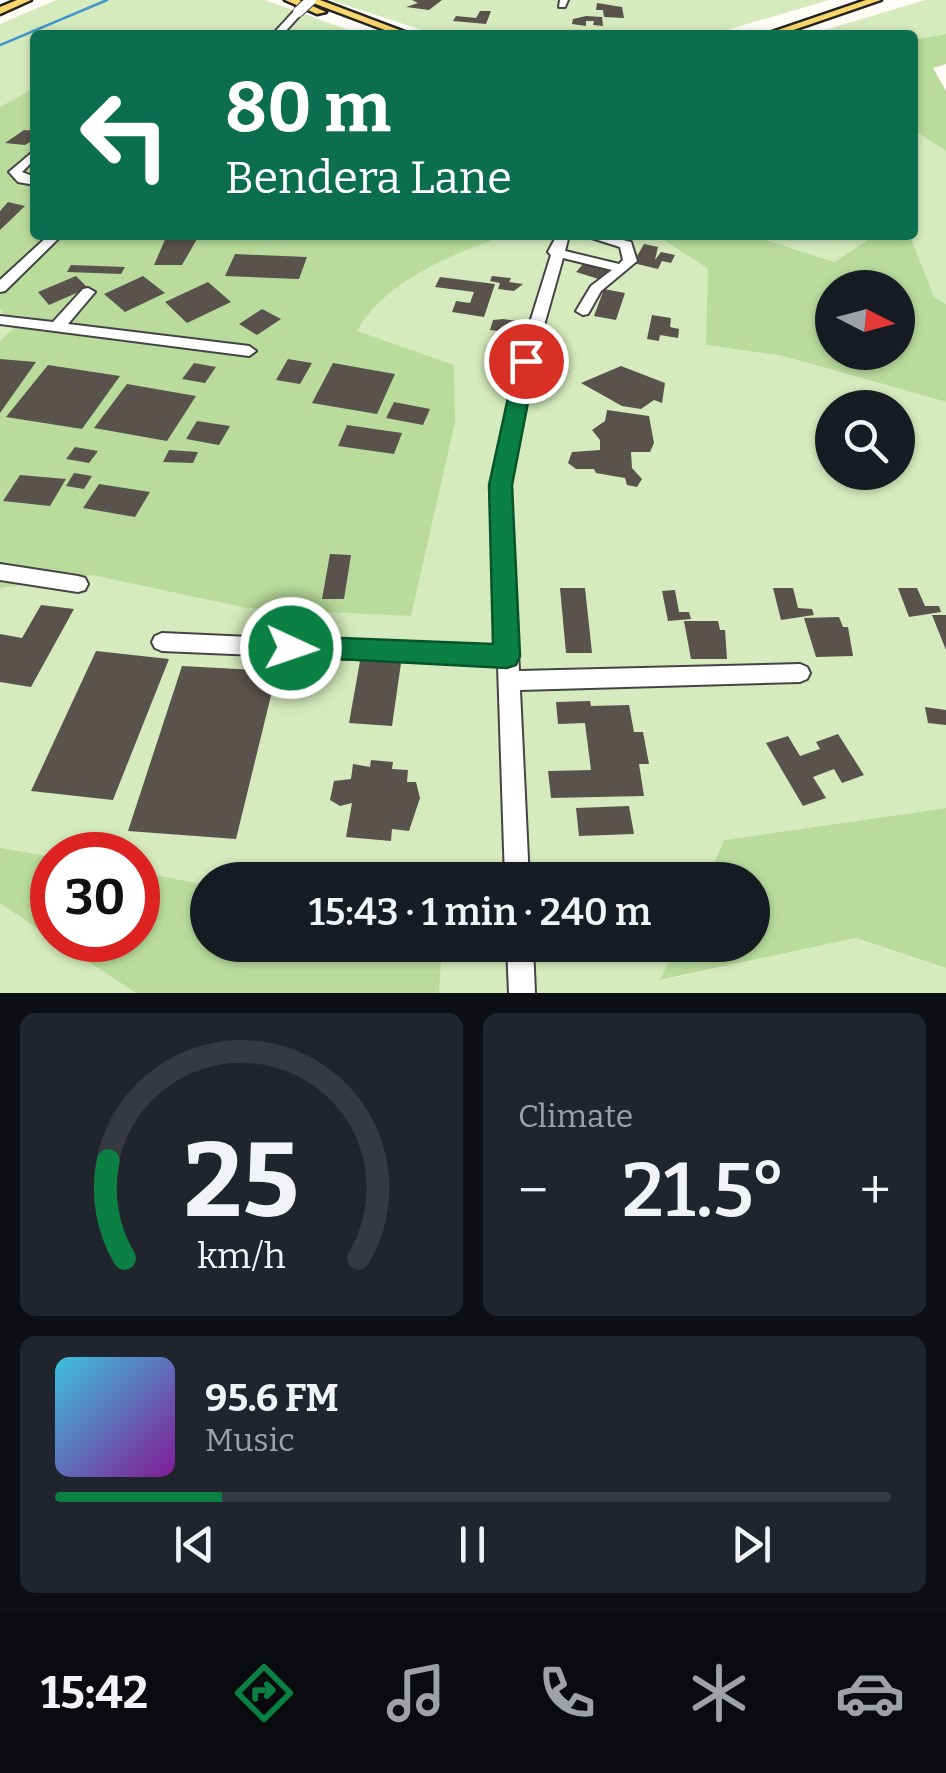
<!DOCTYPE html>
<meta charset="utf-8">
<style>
:root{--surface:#171b24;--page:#20242c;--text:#f1f3f6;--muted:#9ea1a6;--line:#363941;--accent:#0b8043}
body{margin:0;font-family:Bitter,serif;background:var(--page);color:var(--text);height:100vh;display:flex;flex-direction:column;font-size:38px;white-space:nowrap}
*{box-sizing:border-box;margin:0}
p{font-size:32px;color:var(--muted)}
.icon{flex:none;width:55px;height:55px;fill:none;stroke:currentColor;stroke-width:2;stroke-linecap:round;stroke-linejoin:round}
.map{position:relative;height:993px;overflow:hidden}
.panel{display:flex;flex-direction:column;gap:20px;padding:20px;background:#0d0f14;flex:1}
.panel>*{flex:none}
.hud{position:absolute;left:30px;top:30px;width:888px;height:210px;border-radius:10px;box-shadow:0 2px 8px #0004;background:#0b6e4f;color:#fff;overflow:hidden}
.needle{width:65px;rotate:96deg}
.buttons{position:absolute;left:815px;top:270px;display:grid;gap:20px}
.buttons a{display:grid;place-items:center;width:100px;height:100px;border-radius:50%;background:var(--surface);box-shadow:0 2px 8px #0004;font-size:50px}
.speed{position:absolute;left:30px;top:832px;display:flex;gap:20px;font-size:50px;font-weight:700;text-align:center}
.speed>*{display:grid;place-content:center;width:130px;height:130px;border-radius:50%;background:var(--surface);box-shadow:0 2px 8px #0004;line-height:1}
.speed .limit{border:15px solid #d22;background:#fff;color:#111}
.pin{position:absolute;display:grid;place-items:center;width:85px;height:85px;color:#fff;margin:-42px;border:5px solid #fff;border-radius:50%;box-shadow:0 2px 10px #0007}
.me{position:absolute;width:110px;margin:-55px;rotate:93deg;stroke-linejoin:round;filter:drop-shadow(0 0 8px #0008)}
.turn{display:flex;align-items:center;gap:35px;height:210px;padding:0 30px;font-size:45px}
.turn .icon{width:130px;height:130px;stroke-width:2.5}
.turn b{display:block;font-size:70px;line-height:85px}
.big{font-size:75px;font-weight:600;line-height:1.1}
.panel .card{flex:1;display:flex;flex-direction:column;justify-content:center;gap:15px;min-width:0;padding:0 35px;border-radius:15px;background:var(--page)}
.panel .dial{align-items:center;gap:0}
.dial svg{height:260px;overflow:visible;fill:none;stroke:var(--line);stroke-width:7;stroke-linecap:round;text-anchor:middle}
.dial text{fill:var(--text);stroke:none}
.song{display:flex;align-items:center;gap:30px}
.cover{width:120px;height:120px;border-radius:15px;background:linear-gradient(135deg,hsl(190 70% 55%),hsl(290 70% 35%))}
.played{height:10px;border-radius:5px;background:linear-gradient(90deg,var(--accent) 20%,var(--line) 20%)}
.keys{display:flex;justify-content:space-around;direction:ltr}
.heat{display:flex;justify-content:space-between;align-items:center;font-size:55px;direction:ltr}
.panel .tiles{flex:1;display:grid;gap:20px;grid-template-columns:1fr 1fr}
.card:last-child{grid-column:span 2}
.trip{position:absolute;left:190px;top:862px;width:580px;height:100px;border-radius:50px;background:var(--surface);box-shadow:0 2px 8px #0004;font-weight:600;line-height:100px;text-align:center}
.tab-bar{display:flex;height:160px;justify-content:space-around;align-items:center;background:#090b0e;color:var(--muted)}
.tab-bar .icon{width:70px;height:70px}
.tab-bar .on{color:var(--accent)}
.tab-bar b{font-size:45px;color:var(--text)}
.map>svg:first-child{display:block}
.green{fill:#d5ebbd;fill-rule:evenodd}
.forest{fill:#b9dc9c;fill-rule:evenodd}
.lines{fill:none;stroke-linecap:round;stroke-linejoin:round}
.stream{stroke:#3f96cf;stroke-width:2.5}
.building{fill:#5a524d}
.minor-casing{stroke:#444;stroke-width:4}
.major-casing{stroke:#222;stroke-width:5}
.minor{fill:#fff;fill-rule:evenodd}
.major{fill:#f9d66b;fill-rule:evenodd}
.minor-bridge-casing{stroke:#444;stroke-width:12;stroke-linecap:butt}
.minor-bridge{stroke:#fff;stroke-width:10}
.route{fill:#0b8043;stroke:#07532c;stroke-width:2.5}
</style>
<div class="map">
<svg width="946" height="993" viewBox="0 0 946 993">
<rect width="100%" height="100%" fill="#fffdf5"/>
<!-- green -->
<path class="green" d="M56,0H265L363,35H35V235H656L708,269L707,345L783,356L946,402V808L724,840L706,880H208V945H676L662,980L856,938L946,968V993H0V24ZM832,408H898V472H832ZM52,855H138V940H52Z
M330,0H829L710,35H437Z
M925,0H946V34L913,40L912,35H808Z
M913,130L946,151V304L934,297L910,235Z
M753,235H875L834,262Z"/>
<!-- forest -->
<path class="forest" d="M946,34V64L933,68L946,91V151L913,130L912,40Z
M35,88V235H488L490,241C443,258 382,285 357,331L454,365L455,422L411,616L247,608L92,575L0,588V341L13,329L0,309V107Z
M656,235H752L834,262L875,235H910L934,297L946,304V402L783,356L706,345L708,269ZM832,288H898V352H832Z
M946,808V968L856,938L660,980L676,945H752V880H706L724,840Z
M0,848L52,857V938L0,903Z
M138,872L207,885L208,945H442L439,993H136L56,940H138Z"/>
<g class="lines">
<!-- stream -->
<path class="stream" d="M0,45L107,0"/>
</g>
<!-- building -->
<path class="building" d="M412,0H442L429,10L406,7L418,3Z
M597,3L622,7L624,18L604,17L603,10H596Z
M480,11H491L486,24L453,21L456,16L476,18Z
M586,16L602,17L603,26L593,25L594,21H586V26L572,24L573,19Z
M24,130L35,131V139L25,145L5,143Z
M8,202L25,206L0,230V211Z
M167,235L197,239L182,265H154Z
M644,244L658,247L655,260L661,252L675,255L671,263L662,261L658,269L633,263Z
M235,254L307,257L299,279L225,276Z
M585,262L610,269L602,280L576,272Z
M71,265L125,267L121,274L67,272Z
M76,276L88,288L49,305L38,292Z
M143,276L165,293L125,312L104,294Z
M492,276L511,278L509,282L523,284L514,291L498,289L500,283L490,281Z
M440,277L495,284L484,317L452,312L456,301L470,303L474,292L435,287Z
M208,282L231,302L187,323L165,302Z
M604,289L625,293L616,320L594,316Z
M262,309L281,319L257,335L239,324Z
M652,315L671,318L670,327L679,329L678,338L660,335L659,341L647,339Z
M493,320L503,319L518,321L515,333L490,330Z
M0,359L36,362L0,413Z
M288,359L312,363L300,384L276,380Z
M194,363L216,367L205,383L182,379Z
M333,363L395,374L377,414L312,403Z
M48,365L120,376L82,429L6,417Z
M621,366L665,383L662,403L654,400L641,409L622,406L581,383Z
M127,384L196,396L167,441L94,428Z
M394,402L430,409L423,425L386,418Z
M607,410L649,416L654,443L650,452H631L632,468L642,479L637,487L627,485L625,478L596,473L594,469H576L568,463L572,452L600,450V440L592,430L605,421Z
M197,421L230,426L219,445L186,439Z
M347,425L402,433L394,454L338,446Z
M75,447L98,451L89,463L66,459Z
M169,450L198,452L193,463L163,462Z
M74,473L92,476L84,489L66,486Z
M20,475L66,479L50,506L3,501Z
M99,484L150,492L135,517L83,508Z
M330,554L351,555L344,599H322Z
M560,588H585L592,653H566Z
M773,588H793L798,608L812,609L814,615L781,620Z
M898,588H917L925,606H939L941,612L909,617Z
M675,590L679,612H689L691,619L668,621L662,591Z
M41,605L74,609L31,687L0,682V634L22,638Z
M932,615H946V650Z
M839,617L843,627H848L853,656L816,657L804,618Z
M684,621H718L720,630H725L727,659H691Z
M96,651L169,659L113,800L31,791Z
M360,661L401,663L392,726L349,723Z
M182,666L277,671L236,839L128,831Z
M590,701L591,706L629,705L634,732H643L649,764H639L644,796L551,798L548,771L591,770L585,723L558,724L556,702Z
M925,707L946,710V725L928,723Z
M838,734L864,775L842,783L834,769L813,777L826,798L803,806L766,743L788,736L800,756L820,749L816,742Z
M371,760L393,762L392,769L408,770L407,782H416L420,798L409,831L392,829L391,841L346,837L352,803L340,806L330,800L334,781L351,779L353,764L370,767Z
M629,806L634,834L579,836L576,808Z"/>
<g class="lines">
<defs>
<path id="minor" d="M560,0H568L565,7H559Z
M295,10L303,12L282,35H272Z
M35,150V159L22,172L35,177V185L18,182L9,172Z
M49,235H62L5,291L0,292V280Z
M557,235H569L565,251L619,264L623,260L620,247L582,235H603L631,242L637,261L601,291L588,314L583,315L576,311L591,286L612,270L563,258L534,361L510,485L519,671L800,664L807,667L810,673L807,679L800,682L520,690L529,880H505L498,665L162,651L155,648L152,642L155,636L162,633L498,648L492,485L518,361L551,255L548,252Z
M88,288L95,292L68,324L249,346L256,351L249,356L0,324V316L53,322L83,289Z
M0,564L78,576L85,578L88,584L85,590L78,592L0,580Z
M507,945H533L535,993H509Z"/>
<path id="major" d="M17,0H31L0,14V7Z
M285,0H299L326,12L317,14Z
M305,0H320L413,35H398Z
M866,0H881L779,35H763Z"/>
</defs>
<!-- minor casing -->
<use href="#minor" class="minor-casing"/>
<!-- major casing -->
<use href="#major" class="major-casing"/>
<!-- minor -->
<use href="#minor" class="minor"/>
<!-- major -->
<use href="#major" class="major"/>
<defs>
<path id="minor-bridge" d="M298,12L311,0"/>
</defs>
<!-- minor-bridge casing -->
<use href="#minor-bridge" class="minor-bridge-casing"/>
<!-- minor-bridge -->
<use href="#minor-bridge" class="minor-bridge"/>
</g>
<!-- route -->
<path class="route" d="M526,354L536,361L512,485L520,656L516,665L507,668L282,656L278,648L282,639L291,636L493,644L489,485L516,361Z"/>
</svg>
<div class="buttons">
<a><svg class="needle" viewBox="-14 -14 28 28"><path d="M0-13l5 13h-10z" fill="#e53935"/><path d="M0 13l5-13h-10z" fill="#9ea1a6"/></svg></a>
<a><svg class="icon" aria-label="search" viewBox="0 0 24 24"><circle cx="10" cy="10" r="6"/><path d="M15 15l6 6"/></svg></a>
</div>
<div class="speed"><div class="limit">30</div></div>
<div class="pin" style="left:526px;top:361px;background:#d93025"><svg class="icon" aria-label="arrive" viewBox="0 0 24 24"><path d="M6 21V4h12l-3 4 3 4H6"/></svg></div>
<svg class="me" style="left:291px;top:648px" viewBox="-20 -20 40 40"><circle r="17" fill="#0b8043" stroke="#fff" stroke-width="3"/><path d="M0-11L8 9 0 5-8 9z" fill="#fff"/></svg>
<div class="trip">15:43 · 1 min · 240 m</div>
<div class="hud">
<div class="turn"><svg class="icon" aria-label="left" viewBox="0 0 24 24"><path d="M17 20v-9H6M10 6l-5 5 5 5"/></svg><div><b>80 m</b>Bendera Lane</div></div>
</div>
</div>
<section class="panel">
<div class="tiles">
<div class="card dial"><svg viewBox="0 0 100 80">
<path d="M14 69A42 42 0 1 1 86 69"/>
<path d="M14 69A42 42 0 0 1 9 39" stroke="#0b8043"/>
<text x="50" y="56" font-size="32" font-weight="700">25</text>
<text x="50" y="72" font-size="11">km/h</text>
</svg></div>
<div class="card"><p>Climate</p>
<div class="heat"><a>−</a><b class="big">21.5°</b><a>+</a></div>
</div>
<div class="card">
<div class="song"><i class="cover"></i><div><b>95.6 FM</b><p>Music</p></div></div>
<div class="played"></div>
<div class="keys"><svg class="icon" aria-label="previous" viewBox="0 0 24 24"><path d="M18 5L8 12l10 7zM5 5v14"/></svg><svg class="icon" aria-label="pause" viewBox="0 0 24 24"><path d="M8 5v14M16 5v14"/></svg><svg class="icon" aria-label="next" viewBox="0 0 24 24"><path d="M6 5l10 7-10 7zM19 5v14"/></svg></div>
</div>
</div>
</section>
<nav class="tab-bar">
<b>15:42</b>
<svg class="icon on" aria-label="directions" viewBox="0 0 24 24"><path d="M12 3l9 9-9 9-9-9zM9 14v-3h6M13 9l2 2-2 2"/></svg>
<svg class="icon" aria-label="music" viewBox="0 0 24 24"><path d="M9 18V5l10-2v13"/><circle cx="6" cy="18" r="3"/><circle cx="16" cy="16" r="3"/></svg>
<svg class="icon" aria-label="phone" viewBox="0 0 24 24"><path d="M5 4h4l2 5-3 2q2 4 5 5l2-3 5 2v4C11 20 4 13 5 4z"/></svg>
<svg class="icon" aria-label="climate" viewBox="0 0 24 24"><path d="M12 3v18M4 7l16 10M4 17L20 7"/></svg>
<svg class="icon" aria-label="car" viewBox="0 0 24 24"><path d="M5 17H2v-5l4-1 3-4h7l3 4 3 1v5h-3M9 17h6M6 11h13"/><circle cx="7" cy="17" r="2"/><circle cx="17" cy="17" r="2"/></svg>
</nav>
